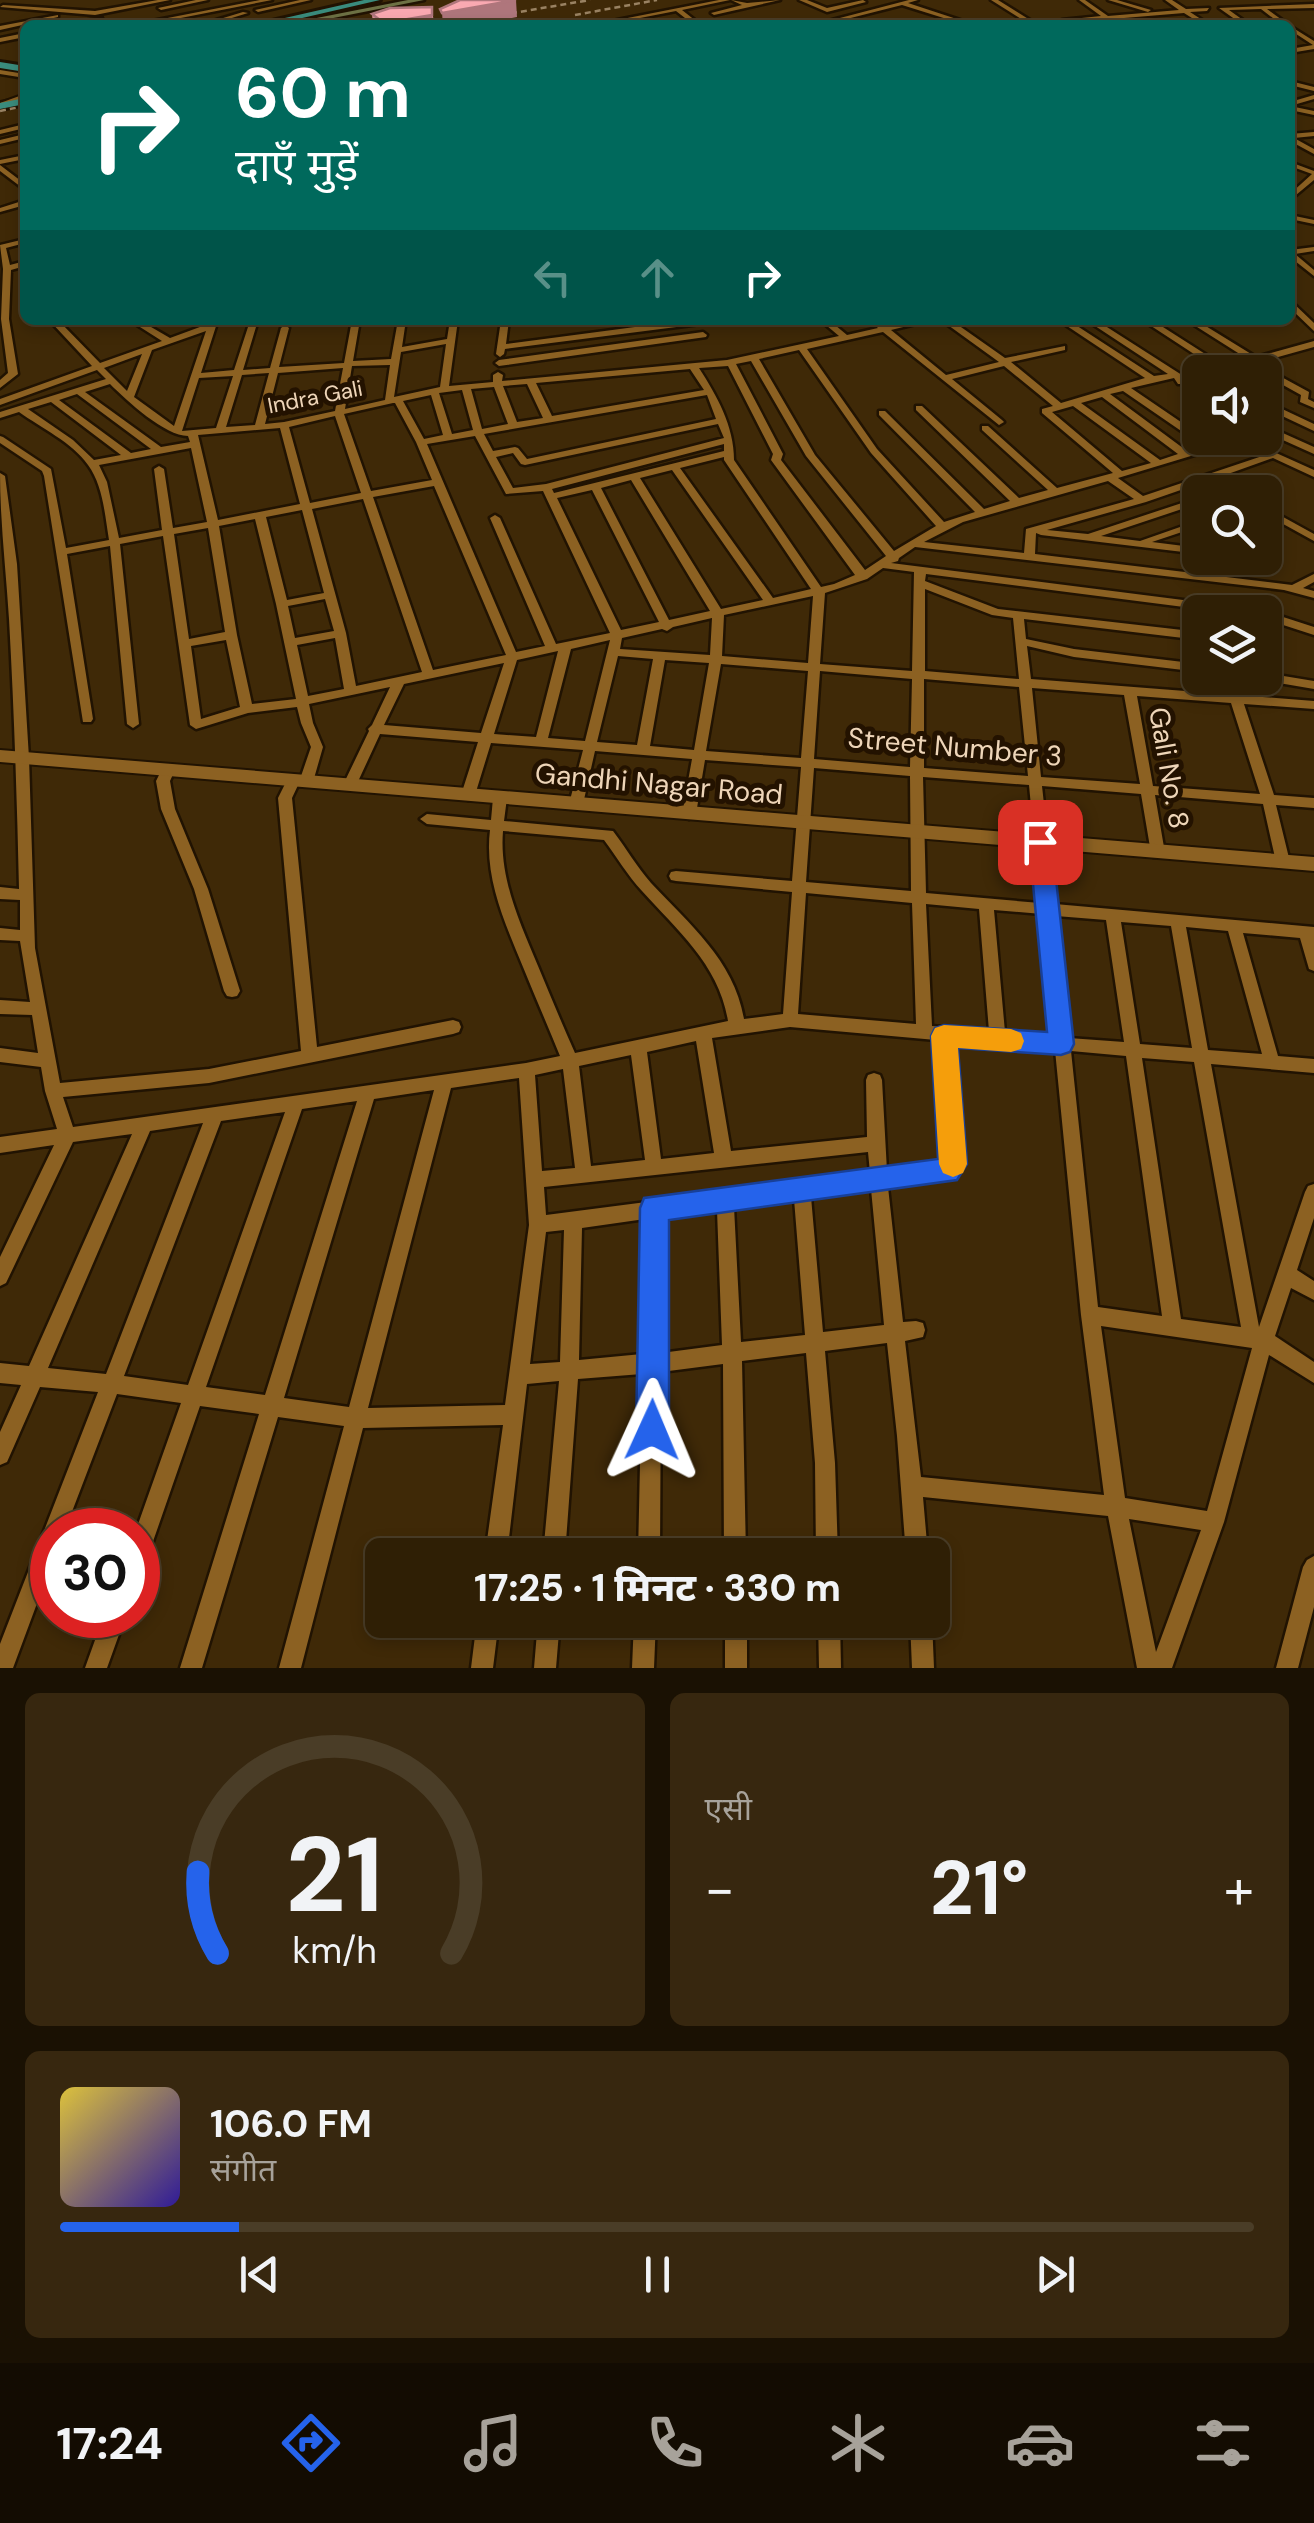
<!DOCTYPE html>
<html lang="hi">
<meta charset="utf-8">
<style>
:root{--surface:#2f1f05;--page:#37270f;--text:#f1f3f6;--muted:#a7a29a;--line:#4a3d27;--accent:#2563eb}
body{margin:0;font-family:"DM Sans","Noto Sans Devanagari",sans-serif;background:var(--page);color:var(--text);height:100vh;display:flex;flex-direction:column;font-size:38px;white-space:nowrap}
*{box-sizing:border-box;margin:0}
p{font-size:32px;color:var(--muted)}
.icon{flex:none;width:55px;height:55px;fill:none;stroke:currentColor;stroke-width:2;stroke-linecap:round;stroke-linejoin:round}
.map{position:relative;height:1668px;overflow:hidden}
.details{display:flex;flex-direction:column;gap:25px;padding:25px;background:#1a1103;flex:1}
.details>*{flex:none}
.top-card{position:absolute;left:20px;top:20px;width:1275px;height:305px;border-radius:15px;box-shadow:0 5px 15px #0003,0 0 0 2px var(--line);background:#00695c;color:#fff;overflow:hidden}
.fabs{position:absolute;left:1182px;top:355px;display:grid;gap:20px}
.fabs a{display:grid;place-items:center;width:100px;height:100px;border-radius:15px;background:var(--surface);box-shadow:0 5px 15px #0003,0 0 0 2px var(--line);font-size:50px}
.speed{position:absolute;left:30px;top:1508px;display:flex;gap:20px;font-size:50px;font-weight:700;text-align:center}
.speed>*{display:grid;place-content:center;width:130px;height:130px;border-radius:50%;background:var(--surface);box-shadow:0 5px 15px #0003,0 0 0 2px var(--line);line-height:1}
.speed .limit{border:15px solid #d22;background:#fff;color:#111}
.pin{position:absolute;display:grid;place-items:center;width:85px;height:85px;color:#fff;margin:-42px;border-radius:20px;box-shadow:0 5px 15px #0006}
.me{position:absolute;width:110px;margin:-55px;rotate:1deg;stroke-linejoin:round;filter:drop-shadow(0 0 8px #0008)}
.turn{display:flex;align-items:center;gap:35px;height:210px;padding:0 50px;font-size:45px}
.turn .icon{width:130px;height:130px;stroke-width:2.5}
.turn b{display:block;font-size:70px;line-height:85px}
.lanes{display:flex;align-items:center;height:95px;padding:0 50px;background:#0003;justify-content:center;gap:50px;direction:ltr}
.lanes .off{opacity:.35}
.big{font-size:75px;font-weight:800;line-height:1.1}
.details .tile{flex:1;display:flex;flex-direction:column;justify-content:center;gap:15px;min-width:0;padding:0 35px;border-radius:15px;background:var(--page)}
.details .dial{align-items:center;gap:0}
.dial svg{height:260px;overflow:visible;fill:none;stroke:var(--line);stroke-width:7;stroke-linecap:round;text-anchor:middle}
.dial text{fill:var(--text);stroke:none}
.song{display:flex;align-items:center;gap:30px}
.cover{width:120px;height:120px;border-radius:15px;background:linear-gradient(135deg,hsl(50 70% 55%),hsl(250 70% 35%))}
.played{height:10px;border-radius:5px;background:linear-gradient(90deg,var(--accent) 15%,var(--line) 15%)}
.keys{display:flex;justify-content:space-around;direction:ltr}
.heat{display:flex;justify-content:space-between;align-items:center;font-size:55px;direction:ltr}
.details .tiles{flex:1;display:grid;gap:25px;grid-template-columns:1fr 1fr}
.tile:last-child{grid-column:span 2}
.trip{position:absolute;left:365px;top:1538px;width:585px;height:100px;border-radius:15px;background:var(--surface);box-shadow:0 5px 15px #0003,0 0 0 2px var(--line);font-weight:800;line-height:100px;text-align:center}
.tabs{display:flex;height:160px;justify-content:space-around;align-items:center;background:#130c02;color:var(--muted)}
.tabs .icon{width:70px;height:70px}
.tabs .selected{color:var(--accent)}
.tabs b{font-size:45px;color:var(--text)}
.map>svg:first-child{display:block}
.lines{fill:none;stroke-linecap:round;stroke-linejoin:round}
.minor-casing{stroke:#211302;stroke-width:5}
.tertiary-casing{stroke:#211302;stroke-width:4}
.secondary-casing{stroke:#211302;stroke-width:5}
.trunk-casing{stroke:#211302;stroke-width:6}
.minor{fill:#8c6122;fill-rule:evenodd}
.tertiary{fill:#8c6122;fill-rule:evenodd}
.secondary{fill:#6d7144;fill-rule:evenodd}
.trunk{fill:#3a8c7d;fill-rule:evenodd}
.rail{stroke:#998262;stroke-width:2.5;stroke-dasharray:6 4;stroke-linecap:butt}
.wall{fill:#d79198}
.shaded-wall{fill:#af767c}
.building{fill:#faa9b1;stroke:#af767c;stroke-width:2.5}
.route{fill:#2563eb;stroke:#184099;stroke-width:2.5}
.slow{fill:#f59e0b}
.labels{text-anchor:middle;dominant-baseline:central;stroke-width:10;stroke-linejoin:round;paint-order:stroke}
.far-street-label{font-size:22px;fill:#eed5b8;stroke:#231200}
.street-label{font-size:28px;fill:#eed5b8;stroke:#231200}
</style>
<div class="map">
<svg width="1314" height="1668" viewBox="0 0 1314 1668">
<rect width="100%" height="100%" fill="#3f2907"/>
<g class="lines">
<defs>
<path id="minor" d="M158,0H170L95,15L0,7L3,5L95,11Z
M196,0H208L161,10L158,8Z
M260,0H272L145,25L142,23Z
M300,0H311L258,12L255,10Z
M719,0H730L682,10L701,25H694L676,11L604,25H592Z
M731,0L747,3L780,0L714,15L711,13L742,5Z
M799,0H807L827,8L863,0L866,2L827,12Z
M909,0H918L908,3L975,25H966L902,5L823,25H813Z
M991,0H998L1038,25H1031Z
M1079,0H1085L1108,16L1179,10L1165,0H1172L1186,9L1209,8L1207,11L1190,12L1210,25H1203L1184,13L1112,19L1110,22L1105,19L1069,22L1072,25H1066L1062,20L1101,16Z
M1108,0H1117L1151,10L1148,12Z
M1314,4V8L1267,9L1289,25H1282L1261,9L1229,10L1250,25H1243L1219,8Z
M243,12L248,13L209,25H200Z
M58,15V17L0,30V26Z
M102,18L100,21L69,25L72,23Z
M1290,26L1314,41V49L1290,53V49L1313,45L1290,30Z
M25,33V37L0,42V38Z
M0,70L25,74V78L0,74Z
M1290,81L1314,87V91L1290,85Z
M1314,95V99L1290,106V102Z
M1290,106L1314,111V115L1290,110Z
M25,124V128L0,134V130Z
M1314,132V136L1294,138L1314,149V154L1290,141V134Z
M25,134V138L0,144V140Z
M25,155V159L0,164V160Z
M1290,162L1314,171V180L1290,200V194L1312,174L1290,166Z
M0,165L25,184V190L0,171Z
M22,201H25V205L0,212V208Z
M1290,215L1314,220V224L1290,219Z
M25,239V243L6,248L10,265L25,261V266L11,270L9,319L18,374L0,388V380L8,373L1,319L3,269L0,245Z
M1314,247V251L1295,254L1314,270V276L1290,257V250Z
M1290,300L1314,323V331L1290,308Z
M49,320H58L100,363L162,341L129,320H139L170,338L208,324L210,320H218L201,373L234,370L248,327L252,324L256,327L243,370L270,368L281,328L285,325L289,328L279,367L344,363L352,320H360L353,361L391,359L398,320H406L402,347L447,339L450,320H458L449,386L493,382V375L498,372L503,375L502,381L727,360L839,336L820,320H829L847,335L878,328L869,320H878L886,326L916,320H932L891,330L946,375L999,362L941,320H951L1005,358L1065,346V350L1011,362L1061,403L1145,378L1058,320H1068L1154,376L1168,374L1086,320H1096L1185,377C1190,375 1196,373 1201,372L1200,378L1191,381L1200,388V395L1183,384H1178L1174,378L1131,388L1200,435V438L1211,443L1226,438H1239L1214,449L1118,478L1143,496L1274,452L1314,470V477L1273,458L1214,479L1236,492H1224L1204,482L1146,502L1047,530L1088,534L1200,497V503L1101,536L1140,541L1200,520V526L1152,542L1200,548V554L1041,535L1036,533L1035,554L1292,585L1314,574V582L1303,588L1314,591V598L1284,590L915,547L899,558L898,561L891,563L1246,608L1252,612H1223L926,574L925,581L998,609L1200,632V640L1024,619L1026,639L1074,649L1200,664V672L1074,657L1027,646L1031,679L1314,701V709L1244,704L1274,795L1314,798V808L1276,805L1290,862L1288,866H1278L1276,862L1263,804L1155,795L1165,853L1163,857H1153L1151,853L1141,794L1042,786L1055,904L1314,927V971L1309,969L1300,938L1243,933L1278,1056L1314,1059V1073L1211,1064L1259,1327L1305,1192L1308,1186L1314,1184V1218L1297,1270L1314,1281V1300L1291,1288L1275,1336L1314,1362V1383L1269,1355L1224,1522L1172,1668H1137L1108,1516L923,1497L928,1555H906L897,1436L887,1343L825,1351L835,1463L838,1555H816L815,1463L806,1353L742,1361L746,1555H724L723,1364L661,1372L660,1555H638L642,1374L578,1379L565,1555H543L559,1381L527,1384L507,1555H485L503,1425L363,1428L301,1668H279L344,1426L278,1417L202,1668H180L259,1414L200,1406L149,1553L145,1560L138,1564V1530H136L181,1403L117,1394L65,1530H52V1563L13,1668H0V1644L98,1392L40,1387L7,1462L0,1465V1432L21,1385L0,1383V1363L29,1366L132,1134L73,1142L6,1283L0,1286V1257L54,1145L0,1153V1137L57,1129L45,1091L41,1067L0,1062V1048L38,1053L32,1015L0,1014V1000L30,1002L20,941L0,940V928L20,930V900L0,899V887L19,889C17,799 14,709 9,619C6,570 0,522 0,473L5,476L17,564L29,758L35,948L60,1083L209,1069L301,1051L278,798L288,778L293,776L300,781L292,798L317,1047L453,1020L459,1022L461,1027L459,1032L453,1034L209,1083L63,1097L73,1127L526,1063L560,1056C548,1026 535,997 523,967C505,923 484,878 490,830L427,824L420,819L427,814L491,820L493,798L500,793L507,798L504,821L613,831C626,848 637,867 651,883C689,924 734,960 744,1019L783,1014L792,892L676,881L671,880L669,876L671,872L676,871L792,881L801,767L705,760L696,814L689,819L682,814L692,759L595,751L583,804L576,809L569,804L583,750L491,743L475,795L468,800L461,795L478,742L380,734L355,788H345L343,785L369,731L368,729L372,725L390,687L309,704L313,723L323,747L313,782L311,785H301L299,782L311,747L301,723L297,707L248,713L196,729L190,725L163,536L120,544L139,724L133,728L127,724L110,546L67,554L93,719L91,722H83L44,476L42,471L0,443V436L3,437L51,469L66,548L109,540C105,516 103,485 88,465C72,442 41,428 19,412L0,418V412L106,379L97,370L0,405V399L92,366ZM206,331L174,426L134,397L152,350ZM883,332L999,425L1004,422L1002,420L952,379L1004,366L1053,406L1042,409V413L1113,473L1057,488L988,426H982V430L1048,490L1019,498L922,406H916V410L1010,501L984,509L885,411H879V415L975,512L944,522L877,449L807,349ZM446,344L440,387L394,397L401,352ZM799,350L871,453L936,526L894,551L815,455L759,359ZM142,354L127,391L104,368ZM751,361L806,456L886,556L865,570L781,460L783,454L736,364ZM390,365L385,400L345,409L352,366ZM728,366L773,454L771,460L855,575L834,584L821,587L734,460C734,426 717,396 699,368ZM343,368L335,411L284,422L265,424L278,373ZM690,369L704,390L552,416L536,383ZM269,373L255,425L226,427L242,375ZM233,376L216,428L182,431L199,378ZM110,384C127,401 165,436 188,436L190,442L161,447L85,392ZM527,384L543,418L517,422L503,386ZM494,387L508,424L482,429L471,389ZM462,390L473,430L452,434L439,393ZM1123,391L1203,446L1187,451L1110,394ZM77,394L151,449L131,453L59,400ZM431,395L443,435L424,439L403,401ZM707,395L716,419L527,459L518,448L515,447L493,451L484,434ZM1102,397L1178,454L1160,460L1081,403ZM51,402L121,455L94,460L73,440L28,409ZM393,403H395L416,442L432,480L371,491L344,414ZM1073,406L1151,463L1122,471L1052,412ZM335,416L361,493L310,503L289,427ZM718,424L724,438L546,484L513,488L496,457L513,453L521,464L525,465ZM280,428L300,504L218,520L198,435ZM475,436L506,494L543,491L610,633L556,644L500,518L495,515L490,518L545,646L516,652L427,444ZM724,444V451L554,493L552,489ZM191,448L207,522L173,528L164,469L159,466L154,469L162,530L119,538L107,482L99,465ZM724,457V460L811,589L773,598L680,468ZM672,470L763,600L721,609L640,478ZM631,480L710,611L669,620L601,488ZM1108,481L1134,499L1026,529L1024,553L924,542L963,522ZM434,486L506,655L433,670L373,497ZM592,490L659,622L621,630L557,498ZM363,499L422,672L356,686L346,633L312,509ZM302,510L324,593L287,600L266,517ZM255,519L276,604L296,699L252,704L237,635L219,526ZM208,528L225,632L189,639L174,534ZM883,568L914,572L912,671L820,664L825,593L867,579ZM925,589L992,615L1013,618L1019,679L925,671ZM813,596L808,663L722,656L724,615ZM325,599L334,631L295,638L288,606ZM712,618L710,655L620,649L622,638L662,629L667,631L673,627ZM335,638L344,689L308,696L297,645ZM226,640L240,707L201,719L191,646ZM610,640L585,741L548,738L571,649ZM558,651L536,737L494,734L517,660ZM618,656L653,659L637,745L597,742ZM665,660L709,663L694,750L650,746ZM504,663L481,733L384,725L404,684ZM721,664L808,671L801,758L706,751ZM820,671L912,679L910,767L814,759ZM924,679L1019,687L1028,776L924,768ZM1032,688L1124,695L1140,784L1041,777ZM1137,696L1231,703L1260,794L1153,786ZM814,768L910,776L911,891L806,882ZM923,777L1029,785L1040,903L926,893ZM503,831L604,840C617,857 627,875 642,891C678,931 719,965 728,1021L575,1053C562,1024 550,995 538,966C520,923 499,878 503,831ZM806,893L912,903L916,1024L798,1014ZM926,904L979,909L989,1031L932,1026ZM994,910L1042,914L1053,1036L1005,1032ZM1056,916L1106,920L1124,1042L1069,1038ZM1121,922L1171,926L1192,1048L1140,1044ZM1186,927L1228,931L1262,1054L1208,1050ZM790,1027L936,1040L944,1161L942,1164L887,1171L882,1080L880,1075L874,1073L868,1075L866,1080L867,1137L731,1151L712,1038ZM696,1041L714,1153L661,1159L647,1052ZM952,1041L998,1047L1055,1050L1081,1315L1104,1495L921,1477L905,1341L923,1337L925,1330L923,1323L916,1321L903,1322L888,1187L947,1179L953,1177L962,1164ZM1071,1051L1126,1056L1162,1316L1098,1307ZM631,1055L645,1160L591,1166L579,1066ZM1142,1058L1194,1062L1241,1327L1181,1319ZM563,1069L575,1168L542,1171L535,1075ZM519,1078L529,1225L505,1405L368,1408L451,1088ZM434,1090L349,1407L284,1398L374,1099ZM357,1101L265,1395L206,1387L302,1109ZM285,1112L188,1385L124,1376L221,1121ZM203,1123L106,1374L48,1368L150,1131ZM868,1152L870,1173L546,1215L544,1187ZM871,1189L884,1325L823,1332L811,1197ZM794,1199L805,1335L741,1342L734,1207ZM717,1210L722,1345L661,1353L663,1217ZM645,1219L642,1354L579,1360L582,1228ZM564,1230L560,1362L530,1364L546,1232ZM1101,1326L1252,1348L1207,1511L1125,1498ZM1129,1519L1201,1530L1156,1652Z
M501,320H509L506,344L688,320L704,321L700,324L505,349L504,354L500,357L496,354Z
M1142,320H1152L1224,366L1246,358L1186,320H1196L1256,357L1314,341V347L1256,363L1309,392L1308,399L1314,402V408L1300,402L1301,395L1265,375V372H1260L1247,365L1220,371Z
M703,332L707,335L706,337L499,366L495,363L499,360Z
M1265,401L1314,424V431L1265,408Z
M1265,425L1314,447V454L1265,432Z
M1265,507L1314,534V541L1265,514Z
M1265,611L1314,627V635L1265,619V612H1261Z
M1265,673L1314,681V689L1261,680L1259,678H1265Z
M168,765L175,770L170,781L175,809L208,889L240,991L237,996L232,997L227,996L224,991L194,889L161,809L156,781L163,767Z
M1314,1556V1607L1298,1668H1276L1303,1567L1307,1560Z
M104,1615H126L107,1668H85Z
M477,1620H499L493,1668H471Z
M538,1620H560L556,1668H534Z
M634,1620H656L654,1668H632Z
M725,1620H747V1668H725Z
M818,1620H840L841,1668H819Z
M910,1620H932L934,1668H912Z"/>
<path id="tertiary" d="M25,94V99L0,108V103Z
M0,750L1314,857V871L0,762Z"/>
<path id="secondary" d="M408,0H424L298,25H281Z"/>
<path id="trunk" d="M364,0H380L272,25H254Z
M0,62L25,66V72L0,68Z
M25,98V104L0,109V103Z"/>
</defs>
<!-- minor casing -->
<use href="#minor" class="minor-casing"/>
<!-- tertiary casing -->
<use href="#tertiary" class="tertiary-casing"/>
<!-- secondary casing -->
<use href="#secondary" class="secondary-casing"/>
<!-- trunk casing -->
<use href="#trunk" class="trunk-casing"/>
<!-- minor -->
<use href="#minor" class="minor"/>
<!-- tertiary -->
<use href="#tertiary" class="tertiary"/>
<!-- secondary -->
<use href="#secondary" class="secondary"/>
<!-- trunk -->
<use href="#trunk" class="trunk"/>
<!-- rail -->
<path class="rail" d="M575,15L657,0
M442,25L590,0
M0,111L25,106"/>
</g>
<!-- wall -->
<path class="wall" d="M432,7L434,25H373L372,14Z"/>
<!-- shaded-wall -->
<path class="shaded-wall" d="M516,0L517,17L474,25H443L442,13Z
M432,15L434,25H385L384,23Z"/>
<!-- building -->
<path class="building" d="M460,0H516L442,13L440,9Z
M432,7V15L384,23L372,14L390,8Z"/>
<!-- route -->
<path class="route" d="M1040,834L1052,842L1074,1044L1070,1052L1061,1055L958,1048L967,1164L957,1180L669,1220V1430L664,1442L652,1446L641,1442L636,1430L640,1208L644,1198L938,1159L931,1036L935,1028L944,1025L1047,1032L1029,842Z"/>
<!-- slow -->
<path class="slow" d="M944,1025L1011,1029L1021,1033L1024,1041L1021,1049L1011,1052L958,1048L967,1164L963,1173L953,1177L943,1173L939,1164L931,1036L935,1028Z"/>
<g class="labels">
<!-- far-street labels -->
<g class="far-street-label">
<text transform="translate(315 397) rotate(-11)">Indra Gali</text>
</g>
<!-- street labels -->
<g class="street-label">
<text transform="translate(955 747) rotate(5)">Street Number 3</text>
<text transform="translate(1169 768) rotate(80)">Gali No. 8</text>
<text transform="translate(659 784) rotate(5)">Gandhi Nagar Road</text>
</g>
</g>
</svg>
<div class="fabs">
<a><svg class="icon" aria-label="sound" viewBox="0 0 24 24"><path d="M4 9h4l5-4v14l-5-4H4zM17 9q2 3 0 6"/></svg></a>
<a><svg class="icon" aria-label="search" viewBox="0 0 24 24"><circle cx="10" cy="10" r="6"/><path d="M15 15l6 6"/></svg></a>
<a><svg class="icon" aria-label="layers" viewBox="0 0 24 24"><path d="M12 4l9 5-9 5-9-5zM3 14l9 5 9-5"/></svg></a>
</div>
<div class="speed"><div class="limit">30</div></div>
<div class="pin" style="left:1040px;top:842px;background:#d93025"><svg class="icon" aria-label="arrive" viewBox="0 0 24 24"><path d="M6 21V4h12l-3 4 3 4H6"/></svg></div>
<svg class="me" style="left:652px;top:1430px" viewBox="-20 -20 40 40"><path d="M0-17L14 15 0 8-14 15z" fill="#2563eb" stroke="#fff" stroke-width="4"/></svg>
<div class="trip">17:25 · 1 मिनट · 330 m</div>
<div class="top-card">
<div class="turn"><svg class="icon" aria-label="right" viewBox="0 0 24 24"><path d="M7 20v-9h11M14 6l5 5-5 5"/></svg><div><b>60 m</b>दाएँ मुड़ें</div></div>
<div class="lanes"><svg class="icon off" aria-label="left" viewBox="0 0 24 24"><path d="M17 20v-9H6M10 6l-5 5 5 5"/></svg><svg class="icon off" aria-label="ahead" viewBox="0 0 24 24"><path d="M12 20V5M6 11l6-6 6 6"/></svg><svg class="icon" aria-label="right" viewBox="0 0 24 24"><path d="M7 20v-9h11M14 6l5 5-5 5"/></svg></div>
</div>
</div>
<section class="details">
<div class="tiles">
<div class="tile dial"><svg viewBox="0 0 100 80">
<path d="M14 69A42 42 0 1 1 86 69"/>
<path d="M14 69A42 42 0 0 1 8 44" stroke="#2563eb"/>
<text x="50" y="56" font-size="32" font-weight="700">21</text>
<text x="50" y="72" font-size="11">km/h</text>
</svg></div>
<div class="tile"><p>एसी</p>
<div class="heat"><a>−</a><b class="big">21°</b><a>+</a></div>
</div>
<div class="tile">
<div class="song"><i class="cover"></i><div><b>106.0 FM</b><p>संगीत</p></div></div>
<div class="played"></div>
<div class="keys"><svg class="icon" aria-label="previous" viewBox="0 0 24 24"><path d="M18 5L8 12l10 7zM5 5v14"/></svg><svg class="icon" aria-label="pause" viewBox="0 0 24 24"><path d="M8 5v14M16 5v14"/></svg><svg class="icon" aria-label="next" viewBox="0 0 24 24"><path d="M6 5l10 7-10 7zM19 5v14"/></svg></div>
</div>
</div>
</section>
<nav class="tabs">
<b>17:24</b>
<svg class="icon selected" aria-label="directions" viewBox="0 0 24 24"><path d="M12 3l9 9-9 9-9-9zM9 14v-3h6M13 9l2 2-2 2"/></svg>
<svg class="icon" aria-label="music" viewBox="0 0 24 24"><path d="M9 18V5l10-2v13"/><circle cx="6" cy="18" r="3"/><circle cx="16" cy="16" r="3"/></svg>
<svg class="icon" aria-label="phone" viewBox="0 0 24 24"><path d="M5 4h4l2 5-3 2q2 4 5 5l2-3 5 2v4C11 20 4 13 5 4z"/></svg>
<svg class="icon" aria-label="climate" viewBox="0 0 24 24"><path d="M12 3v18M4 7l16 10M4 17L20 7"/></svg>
<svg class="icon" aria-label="car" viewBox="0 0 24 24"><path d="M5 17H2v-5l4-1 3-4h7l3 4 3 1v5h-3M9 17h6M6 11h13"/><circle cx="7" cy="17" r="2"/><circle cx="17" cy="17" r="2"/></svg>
<svg class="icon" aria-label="filters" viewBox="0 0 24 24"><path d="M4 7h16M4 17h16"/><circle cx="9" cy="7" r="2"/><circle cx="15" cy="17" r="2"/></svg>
</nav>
